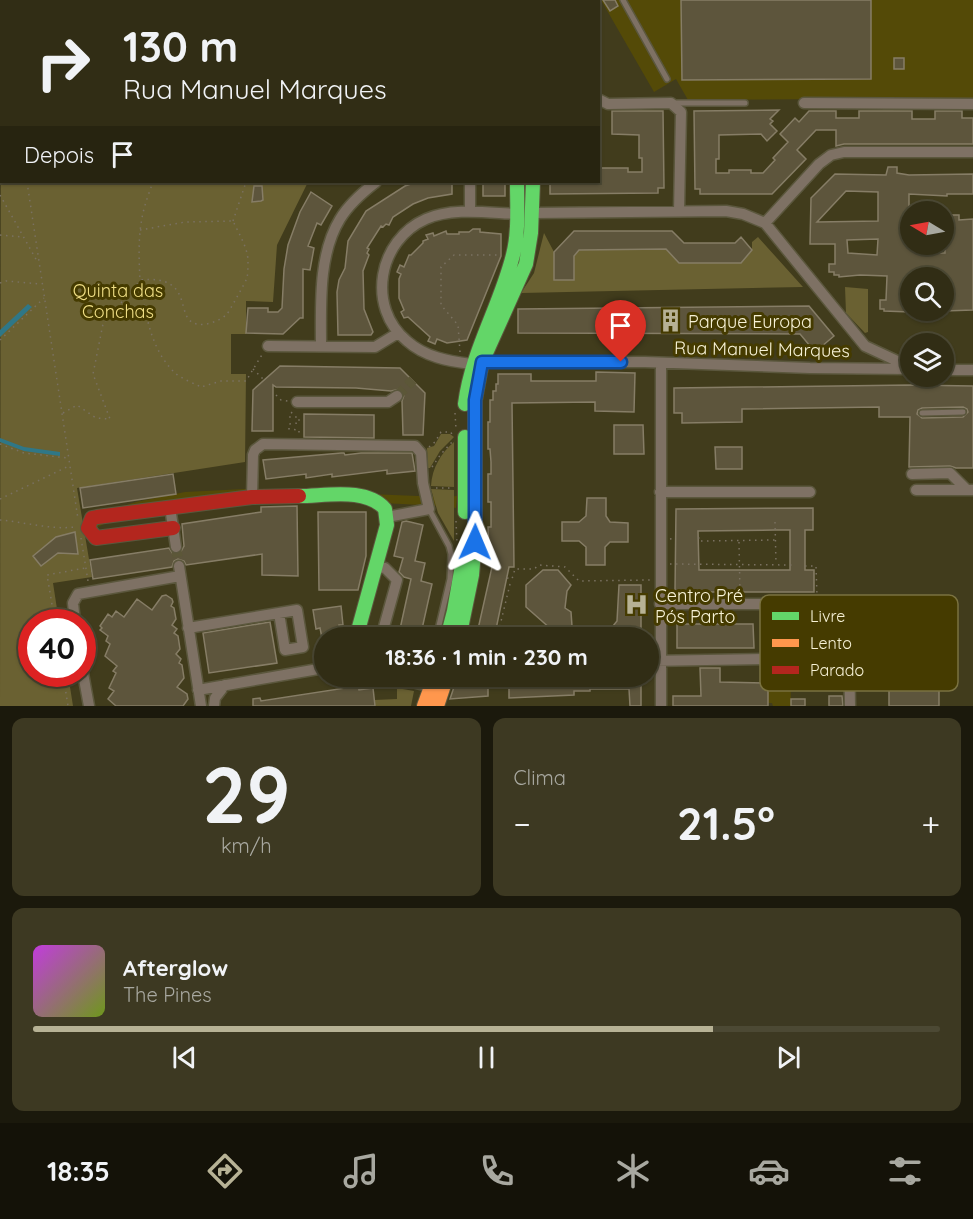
<!DOCTYPE html>
<html lang="pt">
<meta charset="utf-8">
<style>
:root{--surface:#312d15;--page:#3d3922;--text:#f1f3f6;--muted:#a8a8a0;--line:#4c4934;--accent:#b7b295}
body{margin:0;font-family:Quicksand,sans-serif;background:var(--page);color:var(--text);height:100vh;display:flex;flex-direction:column;font-size:22px;white-space:nowrap}
*{box-sizing:border-box;margin:0}
p{font-size:20px;color:var(--muted)}
.icon{flex:none;width:33px;height:33px;fill:none;stroke:currentColor;stroke-width:2;stroke-linecap:round;stroke-linejoin:round}
.map{position:relative;height:706px;overflow:hidden}
.drawer{display:flex;flex-direction:column;gap:12px;padding:12px;background:#1b190c;flex:1}
.drawer>*{flex:none}
.guide{position:absolute;left:0px;top:0px;width:600px;height:183px;box-shadow:0 2px 4px #0004,0 0 0 2px var(--line);background:#312d15;color:var(--text);overflow:hidden}
.needle{width:39px;rotate:280deg}
.controls{position:absolute;left:900px;top:201px;display:grid;gap:12px}
.controls a{display:grid;place-items:center;width:54px;height:54px;border-radius:50%;background:var(--surface);box-shadow:0 2px 4px #0004,0 0 0 2px var(--line);font-size:30px}
.speed{position:absolute;left:18px;top:609px;display:flex;gap:12px;font-size:30px;font-weight:700;text-align:center}
.speed>*{display:grid;place-content:center;width:78px;height:78px;border-radius:50%;background:var(--surface);box-shadow:0 2px 4px #0004,0 0 0 2px var(--line);line-height:1}
.speed .limit{border:9px solid #d22;background:#fff;color:#111}
.pin{position:absolute;display:grid;place-items:center;width:51px;height:51px;color:#fff;margin:-62px -26px;border-radius:50% 50% 50% 0;rotate:-45deg;box-shadow:0 0 6px #0007}
.pin .icon{rotate:45deg}
.me{position:absolute;width:66px;margin:-33px;rotate:1deg;stroke-linejoin:round;filter:drop-shadow(0 0 4px #0008)}
.turn{display:flex;align-items:center;gap:21px;height:126px;padding:0 24px;font-size:27px}
.turn .icon{width:78px;height:78px;stroke-width:2.5}
.turn b{display:block;font-size:42px;line-height:51px}
.then{display:flex;align-items:center;height:57px;padding:0 24px;background:#0003;gap:12px;font-size:22px}
.big{font-size:45px;font-weight:800;line-height:1.1}
.drawer .card{flex:1;display:flex;flex-direction:column;justify-content:center;gap:9px;min-width:0;padding:0 21px;border-radius:12px;background:var(--page)}
.drawer .dial{align-items:center;gap:0}
.dial b{font-size:78px;line-height:1}
.song{display:flex;align-items:center;gap:18px}
.cover{width:72px;height:72px;border-radius:9px;background:linear-gradient(135deg,hsl(290 70% 55%),hsl(80 70% 35%))}
.played{height:6px;border-radius:3px;background:linear-gradient(90deg,var(--accent) 75%,var(--line) 75%)}
.keys{display:flex;justify-content:space-around;direction:ltr}
.heat{display:flex;justify-content:space-between;align-items:center;font-size:33px;direction:ltr}
.drawer .tiles{flex:1;display:grid;gap:12px;grid-template-columns:1fr 1fr}
.card:last-child{grid-column:span 2}
.trip{position:absolute;left:314px;top:627px;width:345px;height:60px;border-radius:30px;background:var(--surface);box-shadow:0 2px 4px #0004,0 0 0 2px var(--line);font-weight:800;line-height:60px;text-align:center}
.dock{display:flex;height:96px;justify-content:space-around;align-items:center;background:#141208;color:var(--muted)}
.dock .icon{width:42px;height:42px}
.dock .active{color:var(--accent)}
.dock b{font-size:27px;color:var(--text)}
.map>svg:first-child{display:block}
.built{fill:#544a07}
.green{fill:#6a6132}
.water{fill:#2f7787}
.building{fill:#5d553c;stroke:#867d66;stroke-width:1.5;fill-rule:evenodd}
.lines{fill:none;stroke-linecap:round;stroke-linejoin:round}
.street-tunnel{stroke:#5c5738;stroke-width:10;stroke-dasharray:10 5;stroke-linecap:butt}
.lane-casing{stroke:#5b573d;stroke-width:8}
.street-casing{stroke:#5b573d;stroke-width:13}
.fast-casing{stroke:#5b573d;stroke-width:16}
.slow-casing{stroke:#5b573d;stroke-width:16}
.jam-casing{stroke:#5b573d;stroke-width:16}
.path{stroke:#7a7161;stroke-width:1.5;stroke-dasharray:1.5 4.5;stroke-linecap:butt}
.lane{stroke:#7e7164;stroke-width:5}
.street{stroke:#7e7164;stroke-width:10}
.fast{stroke:#63d668;stroke-width:14}
.slow{stroke:#ff974d;stroke-width:14}
.jam{stroke:#b3261e;stroke-width:14}
.route-casing{stroke:#114b97;stroke-width:15}
.route{stroke:#1a73e8;stroke-width:10}
.labels{text-anchor:middle;dominant-baseline:central;stroke-width:6;stroke-linejoin:round;paint-order:stroke}
.park-label{font-size:18px;fill:#f0df85;stroke:#453b00}
.poi-label{font-size:18px;fill:#f7f2d6;stroke:#453b00;text-anchor:start}
.street-label{font-size:18px;fill:#f7f2d6;stroke:#453b00}
.key{fill:#453b00;stroke:#7a7240;stroke-width:1.5}
.key-label{font-size:16px;fill:#f7f2d6}
</style>
<div class="map">
<svg width="973" height="706" viewBox="0 0 973 706">
<rect width="100%" height="100%" fill="#413c1c"/>
<!-- built -->
<path class="built" d="M397,0H496V1L397,2Z
M601,0H973V98L688,100L676,79L654,92Z
M245,489L442,497L457,496L456,508L442,506L301,499L245,500L121,518L104,524L0,575L117,508L136,502L185,492Z
M790,664L791,706H773L772,703H768V665Z"/>
<!-- green -->
<path class="green" d="M46,0H397V1H45Z
M1,49L2,182H308L277,245L273,302L246,301V334H231V374H246L245,462L77,488L92,577L53,583L59,622H32V674H68L73,706H0Z
M544,233L554,252V280H574V256L579,250L666,249L679,263H740L752,250V242L758,237L803,287L521,293L534,273Z
M845,287L868,289V332L865,333L846,313Z
M441,434H450L454,437L440,451L430,468H428L427,448L434,446Z
M454,442V487L431,486C432,468 441,453 454,442Z
M431,489L454,490V541L438,513Z
M397,688L414,691L411,706H375L374,700L397,699Z"/>
<!-- water -->
<path class="water" d="M28,304L32,307L0,337V330Z
M0,438L24,447L60,452V456L24,451L0,442Z"/>
<!-- building -->
<path class="building" d="M603,0H615L618,6L610,11Z
M681,0H871V79L682,80Z
M894,58H904V69H894Z
M779,110L770,119L773,121L770,124L777,131L767,141L761,134L719,135V159H716V173H729V170H751V173H763L775,160L773,158L788,142L780,134L795,118L799,122L809,111H836V118H859V111H912V119H935V111H962V118H973V144H844L836,146V130H816L797,150L806,159L772,194H700V189H695L694,111Z
M612,111H663L664,188H658V193L550,194V182H598V168H628V172H642V158H639V135L612,134Z
M888,167H897V173L909,175L973,174V194H947V196L909,194V215L910,244H922L921,253H945L944,215H959V220L973,219V310L944,311V278H910V312L884,311V309H880V300H886L887,276L860,275L839,277V275H834V272H829V264H835V244H810L811,198L835,174L886,175ZM846,191L878,192V221L817,222ZM878,239L877,255L848,253L847,240Z
M417,182H452V194L428,198L413,204L393,217L389,225L386,224L383,227L381,226L367,248L369,249L367,253L369,255L363,271L364,309L373,332L371,335H338L337,292L339,280L345,268L348,241L366,211L405,186Z
M483,182H505V196H483Z
M254,186H262L263,200L261,201L252,202Z
M311,192L332,206L321,225L317,223L308,246L314,248L310,270L303,269V318H300L283,334L246,333L248,308H268V312H278L282,308L284,269L288,245L300,212Z
M473,229H480V232L501,234V256L467,340L447,343L437,339L435,344L428,341L430,337L408,317L404,318L401,312L404,310L399,298V279L401,274L397,272L400,265L404,267L409,255H411L423,243V241L428,239L426,235L433,233L434,236L446,231L447,234H459V232H469Z
M574,231H672L684,243H735L741,237L752,250L741,263H679L666,249L579,250L574,256V280H554V252Z
M809,306L834,336L815,352L800,334L518,333V309Z
M280,366L400,368L425,393L423,435H403L402,401L404,395L400,389L391,391L356,388L276,387L273,385V431H252L253,390Z
M596,372L635,373L634,412L595,411V402L512,403L514,567H509L496,629L552,630L526,607V585L543,570H558L571,585L567,591L565,608L571,612L572,626H613L617,621L619,585H641V638H476L492,567V555H489L488,527H491V502H488V474H491V462L490,449H488V422H490V400H493V391H496V384H498V374H531V381H596Z
M910,385L973,386V468H956L950,466L909,467L910,417H879V407L742,409V422L682,423V413H674V388ZM963,407L967,409L968,412L963,417L922,418L917,414L918,410L922,408Z
M304,414L374,415V438L304,437Z
M614,425H643L644,454H614Z
M715,447H742V469H716Z
M341,453H344L345,455L361,453H412L415,471L387,474V470L332,477V474L306,478V474L266,479L263,460Z
M173,474L176,494L83,508L80,488Z
M587,498H606V516L610,522L628,523V542H610L605,547V565H586V547L579,541H562V522H579L586,516Z
M297,506L298,576L262,575V554L186,565L184,561L178,559L174,561L172,567L93,579L90,560L169,548L173,554L180,553L184,546L182,524L261,512V507Z
M813,508V530H805V570H814V592H675L676,509ZM775,530H790V570H699L698,531Z
M318,512H366V556L358,590H319Z
M406,521L423,525L415,561L425,563L421,581L432,584L420,638H398L411,579L404,577L399,572L403,558L394,556L402,522Z
M75,532L78,554L58,553L41,566L33,556L56,537Z
M166,595L172,599L173,602L171,606L174,608L176,619L172,625L177,629L174,633L178,636L180,649L176,654L181,659L179,663L182,665L184,678L177,687L187,694L188,699L183,706H116L108,699L114,691L109,688L116,673L113,671L117,666L105,656L110,644L106,641L108,636L100,630L102,628L100,626L108,614L112,617L116,611L124,617L137,599L152,610L162,596Z
M341,606L343,625H339L340,638H322L320,628L316,629L313,610Z
M270,622L277,663L209,673L203,633Z
M677,624H753L754,648H677Z
M700,668H720V682L768,683V706H673V696H701Z
M573,676H641V706H630L629,689H590V691H574V695L509,698V681L515,680V679L537,678V679Z
M919,677V680L939,679V706H889V679H893V678Z
M488,682V696L450,699L455,684Z
M358,686L359,690L373,688L375,706H253V699L260,698L261,701Z
M829,696H842L843,706H829Z
M791,699H805V706H791Z"/>
<g class="lines">
<!-- street-tunnel -->
<path class="street-tunnel" d="M397,396L413,380
M176,547L179,566"/>
<defs>
<path id="lane" d="M623,0L667,79
M673,103H745
M922,413L963,412
M429,509L449,546L451,554L450,579L436,638"/>
<path id="street" d="M592,2V0
M598,99L608,104L671,103L681,112L679,211
M804,103L973,104
M470,212V182
M533,213L726,211L743,214L765,223L865,346L910,367
M765,223L819,164L831,155L844,152H973
M268,346L375,347L398,333
M321,346C321,305 318,255 340,219C349,204 363,192 376,182
M482,362H645L810,368L910,369
M471,364C448,361 425,357 407,341C366,307 378,240 426,219C453,207 489,213 518,214
M944,370H973
M297,402H388L397,396
M912,474L950,473L967,490H973
M916,490H967
M660,492H810
M252,497L253,455L255,450L263,444L415,446L421,453L423,483L429,509L387,517
M170,507L176,547
M179,566L201,706
M660,604H806C835,606 839,625 833,650
M75,622L73,603L78,594L180,576
M188,628L297,610L303,647L285,650L279,613
M357,635L376,637L382,634L397,580L385,568L376,567
M833,650L849,653L850,706
M648,661L822,658L829,656L833,650
M82,668L89,706
M388,676L432,687
M198,690L324,668
M214,706L215,698L225,685
M661,706V363"/>
<path id="fast" d="M509,0V2
M520,0V2
M10,2L11,0
M27,2L28,0
M0,11L2,10
M0,29L2,27
M465,404C472,350 500,307 513,255C519,232 517,206 517,182
M465,437V512
M299,496C326,496 366,487 385,509L387,525L356,638
M447,638L454,611L464,554
M459,638L472,575L475,541V400L482,362L526,264L531,233L533,182"/>
<path id="slow" d="M424,706L435,676
M437,706L447,676"/>
<path id="jam" d="M173,528L96,538L88,528L92,518L97,517L252,497L299,496"/>
</defs>
<!-- lane casing -->
<use href="#lane" class="lane-casing"/>
<!-- street casing -->
<use href="#street" class="street-casing"/>
<!-- fast casing -->
<use href="#fast" class="fast-casing"/>
<!-- slow casing -->
<use href="#slow" class="slow-casing"/>
<!-- jam casing -->
<use href="#jam" class="jam-casing"/>
<!-- path -->
<path class="path" d="M288,0L289,2
M348,0V2
M59,2L61,0
M206,2L207,0
M2,78V80
M27,182L78,519
M257,182V186
M0,195L37,261
M233,221L245,185L249,182
M140,230L185,222L233,221C239,234 247,246 248,260C248,265 248,273 247,278C246,281 229,312 227,314C220,321 206,326 197,324C173,320 197,274 140,280C139,260 138,239 142,218C144,206 149,193 153,182
M0,235L23,237
M140,281C146,314 150,349 175,373C182,379 193,383 201,387L221,381H246L263,353
M0,283L6,281L41,284
M0,340L44,298
M460,352L458,325L441,305V267L454,255H499
M253,369L263,379
M276,395L281,400L288,401
M292,412L289,417H299V423L289,424V429L299,430V436
M63,413L77,405L96,418L110,419L93,374L103,324L139,282
M455,413L456,429
M0,444L24,453L68,458
M429,447L435,442L441,432H451L452,435
M432,467L441,454L453,441
M436,488H452
M0,499L69,466
M0,520C24,522 52,530 75,527
M456,521L457,543
M775,522L776,564
M81,538L88,581
M698,538H700V541L775,540
M670,539L676,538
M739,542L740,594
M670,564L794,565
M805,566H816L817,596
M507,578L512,579L515,569H534L539,565L565,567L579,581L650,580
M55,622L47,575L85,568
M497,638L511,580
M63,674L68,706"/>
<!-- lane -->
<use href="#lane" class="lane"/>
<!-- street -->
<use href="#street" class="street"/>
<!-- fast -->
<use href="#fast" class="fast"/>
<!-- slow -->
<use href="#slow" class="slow"/>
<!-- jam -->
<use href="#jam" class="jam"/>
</g>
<g class="lines">
<defs>
<path id="route" d="M475,542V400L482,362H621"/>
</defs>
<!-- route casing -->
<use href="#route" class="route-casing"/>
<!-- route -->
<use href="#route" class="route"/>
</g>
<!-- icons -->
<defs>
<symbol id="building-bare" viewBox="-9 -9 18 18"><path d="M-4-6H4V6H1V3H-1V6H-4ZM-2.5-4.3h1.7v1.8h-1.7ZM.8-4.3h1.7v1.8H.8ZM-2.5-1h1.7V.8h-1.7ZM.8-1h1.7V.8H.8Z" fill="#b7b295" stroke="#453b00" stroke-width="2.5" paint-order="stroke"/></symbol>
<symbol id="hospital-bare" viewBox="-9 -9 18 18"><path d="M-5-5h3v3.5h4V-5h3V5h-3V1.5h-4V5h-3Z" fill="#b7b295" stroke="#453b00" stroke-width="2.5" paint-order="stroke"/></symbol>
</defs>
<g fill-rule="evenodd">
<use href="#building-bare" x="654" y="304" width="33" height="33"/>
<use href="#hospital-bare" x="620" y="588" width="33" height="33"/>
</g>
<g class="labels">
<!-- park labels -->
<g class="park-label">
<text x="118" y="290">Quinta das<tspan x="118" dy="21">Conchas</tspan></text>
</g>
<!-- poi labels -->
<g class="poi-label">
<text x="688" y="321">Parque Europa</text>
<text x="655" y="595">Centro Pré<tspan x="655" dy="21">Pós Parto</tspan></text>
</g>
<!-- street labels -->
<g class="street-label">
<text transform="translate(762 349) rotate(1)">Rua Manuel Marques</text>
</g>
</g>
<!-- legend -->
<rect x="760" y="595" width="198" height="96" rx="9" class="key"/>
<rect x="772" y="612" width="27" height="8" fill="#63d668"/>
<rect x="772" y="639" width="27" height="8" fill="#ff974d"/>
<rect x="772" y="666" width="27" height="8" fill="#b3261e"/>
<g class="key-label">
<text x="810" y="622">Livre</text>
<text x="810" y="649">Lento</text>
<text x="810" y="676">Parado</text>
</g>
</svg>
<div class="controls">
<a><svg class="needle" viewBox="-14 -14 28 28"><path d="M0-13l5 13h-10z" fill="#e53935"/><path d="M0 13l5-13h-10z" fill="#a8a8a0"/></svg></a>
<a><svg class="icon" aria-label="search" viewBox="0 0 24 24"><circle cx="10" cy="10" r="6"/><path d="M15 15l6 6"/></svg></a>
<a><svg class="icon" aria-label="layers" viewBox="0 0 24 24"><path d="M12 4l9 5-9 5-9-5zM3 14l9 5 9-5"/></svg></a>
</div>
<div class="speed"><div class="limit">40</div></div>
<div class="pin" style="left:621px;top:362px;background:#d93025"><svg class="icon" aria-label="arrive" viewBox="0 0 24 24"><path d="M6 21V4h12l-3 4 3 4H6"/></svg></div>
<svg class="me" style="left:475px;top:542px" viewBox="-20 -20 40 40"><path d="M0-17L14 15 0 8-14 15z" fill="#1a73e8" stroke="#fff" stroke-width="4"/></svg>
<div class="trip">18:36 · 1 min · 230 m</div>
<div class="guide">
<div class="turn"><svg class="icon" aria-label="right" viewBox="0 0 24 24"><path d="M7 20v-9h11M14 6l5 5-5 5"/></svg><div><b>130 m</b>Rua Manuel Marques</div></div>
<div class="then">Depois<svg class="icon" aria-label="arrive" viewBox="0 0 24 24"><path d="M6 21V4h12l-3 4 3 4H6"/></svg></div>
</div>
</div>
<section class="drawer">
<div class="tiles">
<div class="card dial"><b>29</b><p>km/h</p></div>
<div class="card"><p>Clima</p>
<div class="heat"><a>−</a><b class="big">21.5°</b><a>+</a></div>
</div>
<div class="card">
<div class="song"><i class="cover"></i><div><b>Afterglow</b><p>The Pines</p></div></div>
<div class="played"></div>
<div class="keys"><svg class="icon" aria-label="previous" viewBox="0 0 24 24"><path d="M18 5L8 12l10 7zM5 5v14"/></svg><svg class="icon" aria-label="pause" viewBox="0 0 24 24"><path d="M8 5v14M16 5v14"/></svg><svg class="icon" aria-label="next" viewBox="0 0 24 24"><path d="M6 5l10 7-10 7zM19 5v14"/></svg></div>
</div>
</div>
</section>
<nav class="dock">
<b>18:35</b>
<svg class="icon active" aria-label="directions" viewBox="0 0 24 24"><path d="M12 3l9 9-9 9-9-9zM9 14v-3h6M13 9l2 2-2 2"/></svg>
<svg class="icon" aria-label="music" viewBox="0 0 24 24"><path d="M9 18V5l10-2v13"/><circle cx="6" cy="18" r="3"/><circle cx="16" cy="16" r="3"/></svg>
<svg class="icon" aria-label="phone" viewBox="0 0 24 24"><path d="M5 4h4l2 5-3 2q2 4 5 5l2-3 5 2v4C11 20 4 13 5 4z"/></svg>
<svg class="icon" aria-label="climate" viewBox="0 0 24 24"><path d="M12 3v18M4 7l16 10M4 17L20 7"/></svg>
<svg class="icon" aria-label="car" viewBox="0 0 24 24"><path d="M5 17H2v-5l4-1 3-4h7l3 4 3 1v5h-3M9 17h6M6 11h13"/><circle cx="7" cy="17" r="2"/><circle cx="17" cy="17" r="2"/></svg>
<svg class="icon" aria-label="filters" viewBox="0 0 24 24"><path d="M4 7h16M4 17h16"/><circle cx="9" cy="7" r="2"/><circle cx="15" cy="17" r="2"/></svg>
</nav>
